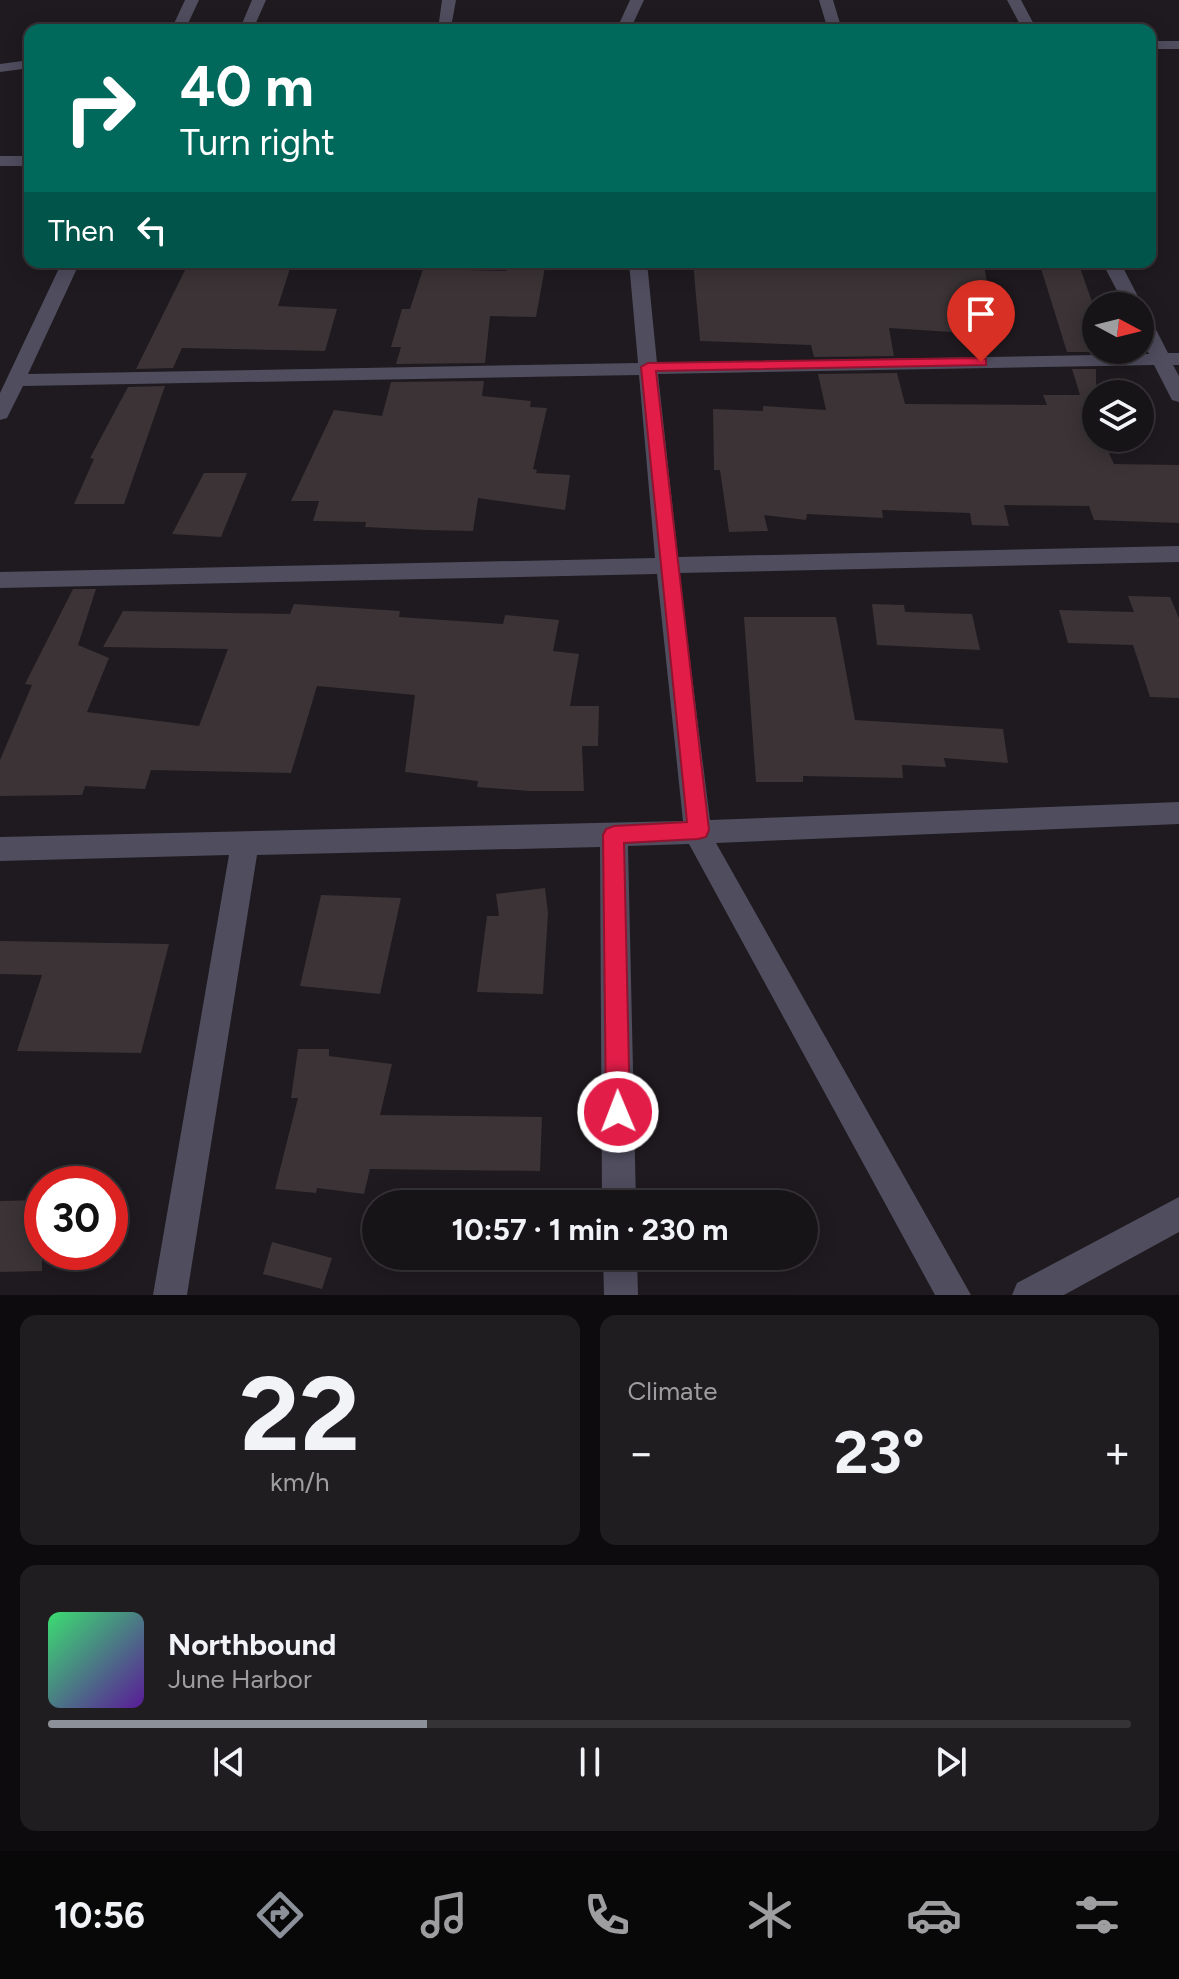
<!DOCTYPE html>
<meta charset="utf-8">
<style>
:root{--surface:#171417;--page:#201d20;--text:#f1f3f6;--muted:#9e9ea1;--line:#363336;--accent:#8c9099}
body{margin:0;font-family:Figtree,sans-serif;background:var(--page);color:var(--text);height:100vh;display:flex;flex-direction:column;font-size:30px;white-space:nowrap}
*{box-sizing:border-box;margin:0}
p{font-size:26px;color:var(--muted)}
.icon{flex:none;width:44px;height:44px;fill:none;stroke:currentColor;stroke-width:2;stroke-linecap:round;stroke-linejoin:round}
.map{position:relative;height:1295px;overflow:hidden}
.panel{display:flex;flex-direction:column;gap:20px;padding:20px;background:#0d0b0d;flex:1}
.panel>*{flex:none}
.guide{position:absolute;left:24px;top:24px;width:1132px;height:244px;border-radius:16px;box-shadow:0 4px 20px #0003,0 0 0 2px var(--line);background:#00695c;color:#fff;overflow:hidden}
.needle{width:52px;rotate:97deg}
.fabs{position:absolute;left:1082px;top:292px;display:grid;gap:16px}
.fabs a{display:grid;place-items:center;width:72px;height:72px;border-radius:50%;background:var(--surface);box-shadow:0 4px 20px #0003,0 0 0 2px var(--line);font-size:40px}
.speed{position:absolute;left:24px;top:1166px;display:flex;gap:16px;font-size:40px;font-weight:700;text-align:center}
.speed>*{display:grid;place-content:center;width:104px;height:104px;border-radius:50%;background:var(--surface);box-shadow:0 4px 20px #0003,0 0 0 2px var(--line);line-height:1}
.speed .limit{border:12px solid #d22;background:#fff;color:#111}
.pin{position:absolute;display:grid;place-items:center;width:68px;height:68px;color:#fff;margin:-82px -34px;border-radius:50% 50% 50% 0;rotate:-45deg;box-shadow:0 0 8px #0007}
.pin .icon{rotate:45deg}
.me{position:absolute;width:88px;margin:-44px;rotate:359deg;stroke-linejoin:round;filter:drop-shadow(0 0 6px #0008)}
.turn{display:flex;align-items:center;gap:28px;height:168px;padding:0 24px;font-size:36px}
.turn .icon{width:104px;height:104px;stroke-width:2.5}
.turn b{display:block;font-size:56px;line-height:68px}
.then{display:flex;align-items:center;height:76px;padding:0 24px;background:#0003;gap:16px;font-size:30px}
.big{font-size:60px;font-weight:700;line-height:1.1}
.panel .card{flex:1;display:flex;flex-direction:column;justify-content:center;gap:12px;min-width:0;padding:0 28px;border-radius:16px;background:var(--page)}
.panel .dial{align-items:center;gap:0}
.dial b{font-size:104px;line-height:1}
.song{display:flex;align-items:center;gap:24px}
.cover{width:96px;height:96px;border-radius:12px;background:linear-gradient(135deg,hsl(140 70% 55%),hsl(270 70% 35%))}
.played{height:8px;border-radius:4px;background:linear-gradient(90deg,var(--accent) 35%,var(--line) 35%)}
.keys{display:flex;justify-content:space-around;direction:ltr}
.heat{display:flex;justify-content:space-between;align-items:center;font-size:44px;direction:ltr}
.panel .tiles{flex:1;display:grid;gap:20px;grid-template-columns:1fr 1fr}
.card:last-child{grid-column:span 2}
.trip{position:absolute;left:362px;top:1190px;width:456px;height:80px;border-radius:40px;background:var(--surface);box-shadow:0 4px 20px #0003,0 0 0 2px var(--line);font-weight:700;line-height:80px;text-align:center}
.dock{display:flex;height:128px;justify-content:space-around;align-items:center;background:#090809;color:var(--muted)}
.dock .icon{width:56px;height:56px}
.dock .on{color:var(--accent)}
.dock b{font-size:36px;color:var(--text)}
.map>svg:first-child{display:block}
.building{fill:#3b3335}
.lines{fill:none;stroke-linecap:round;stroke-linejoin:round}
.minor{fill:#4f4d5e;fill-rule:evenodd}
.route{fill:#e11d48;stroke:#92132f;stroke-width:2}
</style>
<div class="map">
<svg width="1179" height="1295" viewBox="0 0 1179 1295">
<rect width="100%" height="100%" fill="#1f1a1f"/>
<!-- building -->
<path class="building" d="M189,262H292L278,306L337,309L325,351L182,348L173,368L136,369Z
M693,262H983L998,335L889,328L894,356L814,357L811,345L700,341Z
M1039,262H1078L1096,313V352H1067Z
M507,266L545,267L536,317L490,316L485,363L396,364L401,347H391L402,309H410L423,269L506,271Z
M1072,369H1096V438H1102L1114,464L1179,465V523L1094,520L1089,506L1004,505L1009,526L972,525L970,513L882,510L883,518L807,514L806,520L764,515L768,531L729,532L720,470H714L713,409L763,411V406L826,410L818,374L897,373L905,404L1047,405L1043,395H1080Z
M484,381L482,396L531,401L530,407L547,408L533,469L537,470L536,473L570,475L565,510L478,498L473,531L426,530L365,527L366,522L313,521L319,501H291L334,410L382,416L391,382Z
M165,386L124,504H74L94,459L90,458L128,387Z
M204,473H247L221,537L172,534Z
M73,589H96L78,645L109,658L87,712L199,726L228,649L103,647L123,611L290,614L294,604L400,611L399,617L503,624L505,615L559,620L553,651L579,654L570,706H599L598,746H582L584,791H530L477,787L478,781L405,772L415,695L317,686L291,773L151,770L145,789L85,786L82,795L0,796V760L32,685L25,684Z
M1128,596L1170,597L1179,618V698L1150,697L1133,645L1068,643L1059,610L1134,612Z
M872,604L904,605L905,612L972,614L980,650L877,645Z
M744,617H836L855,720L1003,729L1008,763L944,758L946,767L902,765L903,778L803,776V782H756Z
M545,888L548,913L543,994L477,992L487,916H499L496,894Z
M321,895L401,898L380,994L300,986Z
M0,941L169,944L141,1053L17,1051L42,975L0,974Z
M298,1049H329V1056L392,1064L380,1115L542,1117L540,1171L370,1169L364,1194L317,1188L316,1193L275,1189L298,1098H291Z
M42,1200V1271L0,1272V1201Z
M272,1242L332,1258L322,1289L263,1274Z"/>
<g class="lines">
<!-- minor -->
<path class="minor" d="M185,0H199L185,30H171Z
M252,0H266L255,25L439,22L442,0H456L452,22L619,24L630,0H644L630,30H221L228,26H241Z
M819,0H833L842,30H828Z
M1007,0H1021L1037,30H1023Z
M1150,41H1179V49H1150Z
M30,60V68L0,72V64Z
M0,156H30V166H0Z
M62,262H80L28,374L638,363L629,262H647L657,363L1149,354L1140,335V310L1147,312L1168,353H1179V365H1173L1179,376V402L1172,400L1154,365L658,374L678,557L1179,546V562L679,573L710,820L1179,802V824L716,843L971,1295H935L689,844L628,846L636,1204H602L600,847L257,855L187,1295H153L229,855L0,861V837L683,821L657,574L0,588V572L655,558L639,375L23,386L7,418L0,420V393Z
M1102,262H1120L1143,306L1140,310V306H1125Z
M1179,1197V1232L1064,1295H1012L1017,1283Z
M603,1256H637L638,1295H604Z"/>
</g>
<!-- route -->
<path class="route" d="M981,358L986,359V365L656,371L709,830L706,837L698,839L624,843L630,1112L626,1120L618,1124L609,1120L606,1112L603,835L606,829L614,826L687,822L641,367L648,363Z"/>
</svg>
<div class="fabs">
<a><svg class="needle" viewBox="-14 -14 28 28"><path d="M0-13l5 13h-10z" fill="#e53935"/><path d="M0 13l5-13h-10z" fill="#9e9ea1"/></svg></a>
<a><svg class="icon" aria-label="layers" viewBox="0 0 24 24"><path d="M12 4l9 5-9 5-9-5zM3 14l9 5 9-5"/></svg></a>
</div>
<div class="speed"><div class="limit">30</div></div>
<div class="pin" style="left:981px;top:362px;background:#d93025"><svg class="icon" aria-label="arrive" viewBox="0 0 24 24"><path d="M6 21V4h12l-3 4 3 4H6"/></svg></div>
<svg class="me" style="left:618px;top:1112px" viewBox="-20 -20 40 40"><circle r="17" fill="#e11d48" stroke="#fff" stroke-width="3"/><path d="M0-11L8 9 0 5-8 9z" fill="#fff"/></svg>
<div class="trip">10:57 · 1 min · 230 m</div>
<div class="guide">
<div class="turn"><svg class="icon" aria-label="right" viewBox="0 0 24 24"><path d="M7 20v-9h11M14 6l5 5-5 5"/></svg><div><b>40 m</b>Turn right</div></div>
<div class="then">Then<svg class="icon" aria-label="left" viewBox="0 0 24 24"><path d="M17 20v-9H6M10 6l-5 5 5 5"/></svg></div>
</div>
</div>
<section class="panel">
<div class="tiles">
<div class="card dial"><b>22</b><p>km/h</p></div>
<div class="card"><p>Climate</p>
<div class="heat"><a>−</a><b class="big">23°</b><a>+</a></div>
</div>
<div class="card">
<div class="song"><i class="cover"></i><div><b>Northbound</b><p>June Harbor</p></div></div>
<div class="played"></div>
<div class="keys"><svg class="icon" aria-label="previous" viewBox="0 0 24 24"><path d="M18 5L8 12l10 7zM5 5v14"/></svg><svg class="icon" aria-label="pause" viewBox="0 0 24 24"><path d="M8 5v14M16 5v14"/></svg><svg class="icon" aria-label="next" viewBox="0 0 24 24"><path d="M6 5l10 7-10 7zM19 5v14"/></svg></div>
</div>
</div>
</section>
<nav class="dock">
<b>10:56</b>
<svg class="icon on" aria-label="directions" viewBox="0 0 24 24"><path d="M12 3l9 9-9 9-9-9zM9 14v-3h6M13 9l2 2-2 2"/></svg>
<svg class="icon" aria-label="music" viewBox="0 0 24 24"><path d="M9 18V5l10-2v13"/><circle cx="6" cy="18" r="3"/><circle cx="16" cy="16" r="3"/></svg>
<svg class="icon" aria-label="phone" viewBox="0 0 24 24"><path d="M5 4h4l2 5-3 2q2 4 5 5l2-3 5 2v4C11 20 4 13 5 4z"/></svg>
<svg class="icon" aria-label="climate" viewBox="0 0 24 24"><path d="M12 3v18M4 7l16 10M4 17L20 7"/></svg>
<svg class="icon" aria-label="car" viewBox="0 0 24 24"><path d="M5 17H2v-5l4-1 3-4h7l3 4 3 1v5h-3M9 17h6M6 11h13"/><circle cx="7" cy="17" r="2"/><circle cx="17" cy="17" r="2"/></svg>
<svg class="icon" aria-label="filters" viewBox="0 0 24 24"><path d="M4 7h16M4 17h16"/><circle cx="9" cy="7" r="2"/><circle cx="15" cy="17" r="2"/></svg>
</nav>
